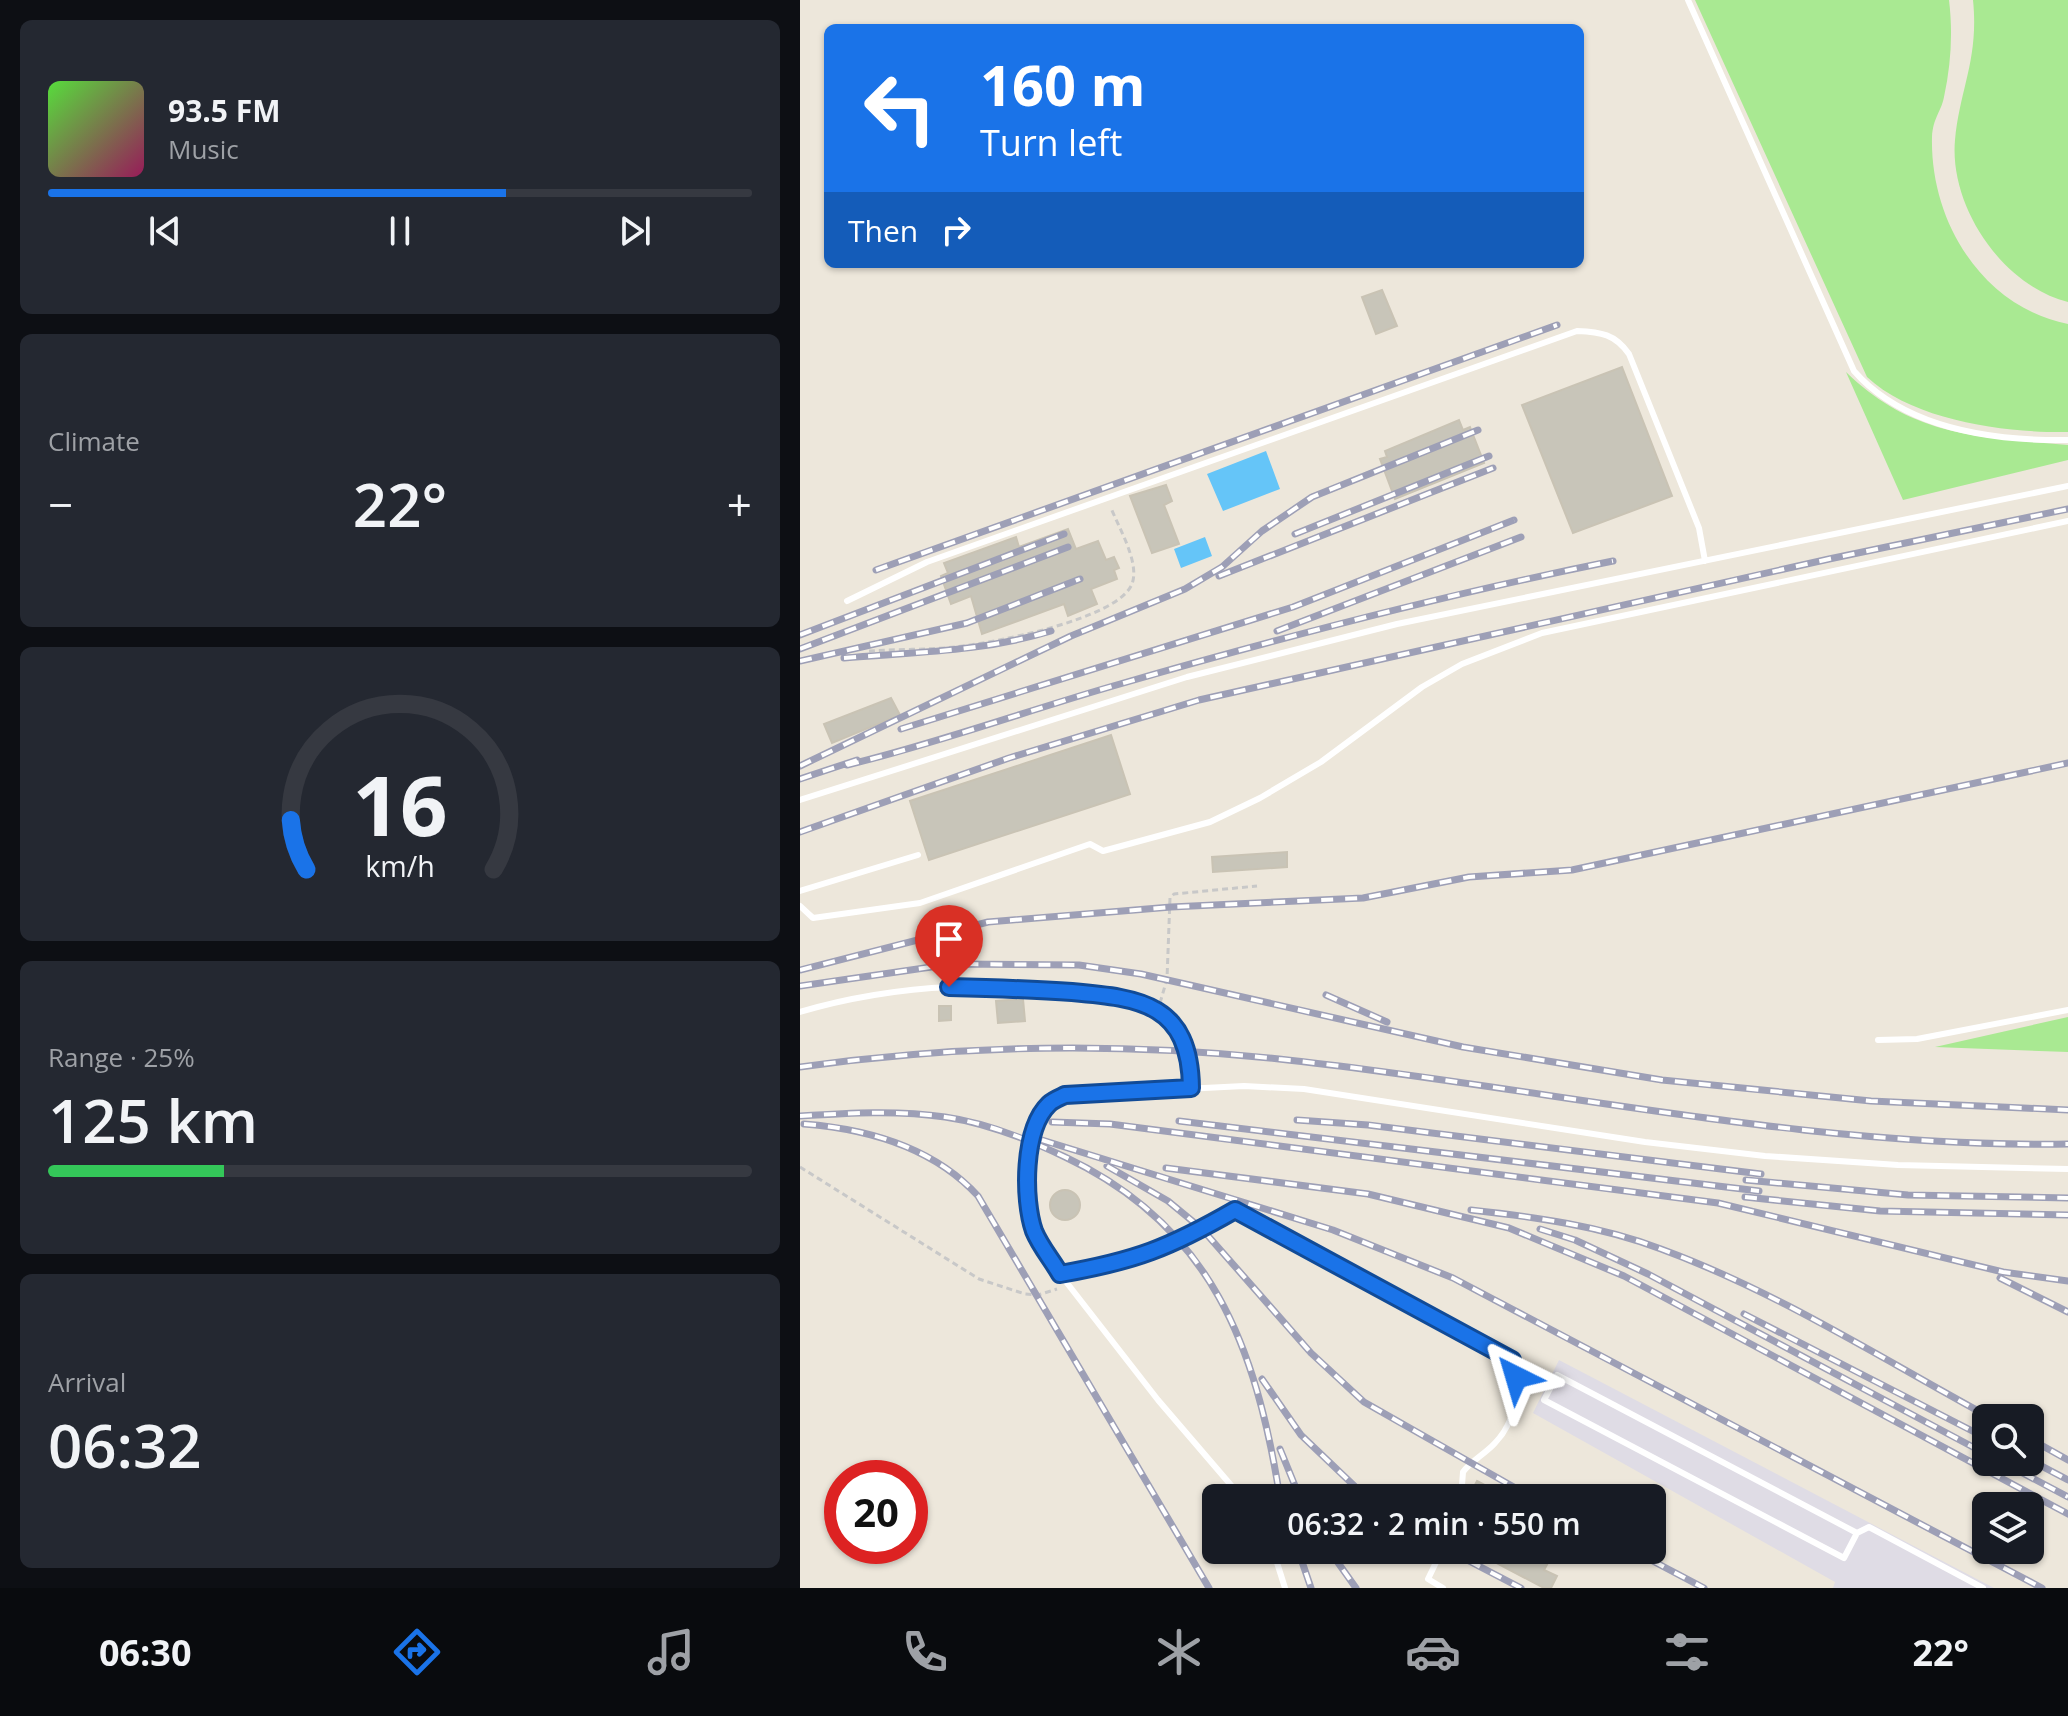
<!DOCTYPE html>
<meta charset="utf-8">
<style>
:root{--surface:#171b24;--page:#242831;--text:#f1f3f6;--muted:#9ea1a6;--line:#363941;--accent:#1a73e8}
body{margin:0;font-family:"Open Sans",sans-serif;background:var(--page);color:var(--text);height:100vh;display:flex;flex-direction:column;font-size:30px;white-space:nowrap}
*{box-sizing:border-box;margin:0}
p{font-size:26px;color:var(--muted)}
.icon{flex:none;width:44px;height:44px;fill:none;stroke:currentColor;stroke-width:2;stroke-linecap:round;stroke-linejoin:round}
.map{position:relative;flex:1;overflow:hidden}
.drawer{display:flex;flex-direction:column;gap:20px;padding:20px;background:#0d0f14;width:800px}
.drawer>*{flex:none}
.top-card{position:absolute;left:24px;top:24px;width:760px;height:244px;border-radius:12px;box-shadow:0 2px 6px #0004;background:#1a73e8;color:#fff;overflow:hidden}
.fabs{position:absolute;left:1172px;top:1404px;display:grid;gap:16px}
.fabs a{display:grid;place-items:center;width:72px;height:72px;border-radius:12px;background:var(--surface);box-shadow:0 2px 6px #0004;font-size:40px}
.speed{position:absolute;left:24px;top:1460px;display:flex;gap:16px;font-size:40px;font-weight:700;text-align:center}
.speed>*{display:grid;place-content:center;width:104px;height:104px;border-radius:50%;background:var(--surface);box-shadow:0 2px 6px #0004;line-height:1}
.speed .limit{border:12px solid #d22;background:#fff;color:#111}
.pin{position:absolute;display:grid;place-items:center;width:68px;height:68px;color:#fff;margin:-82px -34px;border-radius:50% 50% 50% 0;rotate:-45deg;box-shadow:0 0 8px #0007}
.pin .icon{rotate:45deg}
.me{position:absolute;width:88px;margin:-44px;rotate:320deg;stroke-linejoin:round;filter:drop-shadow(0 0 6px #0008)}
.turn{display:flex;align-items:center;gap:28px;height:168px;padding:0 24px;font-size:36px}
.turn .icon{width:104px;height:104px;stroke-width:2.5}
.turn b{display:block;font-size:56px;line-height:68px}
.then{display:flex;align-items:center;height:76px;padding:0 24px;background:#0003;gap:16px;font-size:30px}
.big{font-size:60px;font-weight:600;line-height:1.1}
.drawer .card{flex:1;display:flex;flex-direction:column;justify-content:center;gap:12px;min-width:0;padding:0 28px;border-radius:12px;background:var(--page)}
.drawer .dial{align-items:center;gap:0}
.dial svg{height:208px;overflow:visible;fill:none;stroke:var(--line);stroke-width:7;stroke-linecap:round;text-anchor:middle}
.dial text{fill:var(--text);stroke:none}
.song{display:flex;align-items:center;gap:24px}
.cover{width:96px;height:96px;border-radius:12px;background:linear-gradient(135deg,hsl(110 70% 55%),hsl(330 70% 35%))}
.played{height:8px;border-radius:4px;background:linear-gradient(90deg,var(--accent) 65%,var(--line) 65%)}
.keys{display:flex;justify-content:space-around;direction:ltr}
.heat{display:flex;justify-content:space-between;align-items:center;font-size:44px;direction:ltr}
.charge{height:12px;border-radius:6px;background:linear-gradient(90deg,#34c759 25%,var(--line) 0)}
.trip{position:absolute;left:402px;top:1484px;width:464px;height:80px;border-radius:12px;background:var(--surface);box-shadow:0 2px 6px #0004;font-weight:600;line-height:80px;text-align:center}
.tabs{display:flex;height:128px;justify-content:space-around;align-items:center;background:#090b0e;color:var(--muted)}
.tabs .icon{width:56px;height:56px}
.tabs .active{color:var(--accent)}
.tabs b{font-size:36px;color:var(--text)}
main{display:flex;flex:1;min-height:0}
.map>svg:first-child{display:block}
.industrial{fill:#dfdce5}
.green{fill:#a9e992}
.water{fill:#65c5f8}
.building{fill:#c8c5b9;stroke:#c9c3b4;stroke-width:2}
.lines{fill:none;stroke-linecap:round;stroke-linejoin:round}
.path{stroke:#c8c8c8;stroke-width:3;stroke-dasharray:6 4;stroke-linecap:butt}
.lane{stroke:#fff;stroke-width:6}
.rail-casing{stroke:#9d9fb6;stroke-width:7}
.rail{stroke:#fff;stroke-width:4;stroke-dasharray:12;stroke-linecap:butt}
.route-casing{stroke:#114b97;stroke-width:20}
.route{stroke:#1a73e8;stroke-width:14}
</style>
<main>
<section class="drawer">
<div class="card">
<div class="song"><i class="cover"></i><div><b>93.5 FM</b><p>Music</p></div></div>
<div class="played"></div>
<div class="keys"><svg class="icon" aria-label="previous" viewBox="0 0 24 24"><path d="M18 5L8 12l10 7zM5 5v14"/></svg><svg class="icon" aria-label="pause" viewBox="0 0 24 24"><path d="M8 5v14M16 5v14"/></svg><svg class="icon" aria-label="next" viewBox="0 0 24 24"><path d="M6 5l10 7-10 7zM19 5v14"/></svg></div>
</div>
<div class="card"><p>Climate</p>
<div class="heat"><a>−</a><b class="big">22°</b><a>+</a></div>
</div>
<div class="card dial"><svg viewBox="0 0 100 80">
<path d="M14 69A42 42 0 1 1 86 69"/>
<path d="M14 69A42 42 0 0 1 8 50" stroke="#1a73e8"/>
<text x="50" y="56" font-size="32" font-weight="700">16</text>
<text x="50" y="72" font-size="11">km/h</text>
</svg></div>
<div class="card"><p>Range · 25%</p><b class="big">125 km</b><div class="charge"></div></div>
<div class="card"><p>Arrival</p><b class="big">06:32</b></div>
</section>
<div class="map">
<svg width="1268" height="1588" viewBox="0 0 1268 1588">
<rect width="100%" height="100%" fill="#ede7db"/>
<!-- industrial -->
<path class="industrial" d="M759,1360L1194,1588H1033L1035,1582L733,1413Z"/>
<!-- green -->
<path class="green" d="M895,0H1149C1153,33 1151,64 1144,97C1141,112 1133,118 1132,137C1130,221 1182,307 1268,324V432C1206,433 1114,421 1067,377Z
M1173,0H1268V302C1203,286 1149,207 1155,140C1160,88 1179,59 1173,0Z
M1046,372C1114,438 1180,437 1268,445V460L1103,500Z
M1268,1017V1052L1135,1047Z"/>
<!-- water -->
<path class="water" d="M466,451L480,489L423,511L407,474Z
M405,537L412,556L381,568L374,549Z"/>
<!-- building -->
<path class="building" d="M582,290L597,326L576,334L562,297Z
M822,367L872,496L773,533L722,405Z
M659,420L663,430L670,427L684,463L595,499L580,459L587,457L585,451Z
M366,485L372,501L364,505L379,544L352,553L330,496Z
M268,529L276,549L298,541L306,560L314,557L319,568L314,570L317,579L291,589L297,604L268,616L264,604L182,634L171,596L151,604L141,576L148,573L144,563L216,537L219,547Z
M91,698L100,715L32,743L24,724Z
M311,735L330,794L129,860L110,801Z
M487,852V867L413,872L412,857Z
M223,999L225,1021L198,1023L196,1001Z
M139,1006H151V1020L139,1021Z
M250 1205a15 15 0 1 1 30 0a15 15 0 1 1-30 0Z
M677,1481L709,1498H668Z
M672,1550H755L744,1570L757,1576L751,1588H744Z"/>
<g class="lines">
<!-- path -->
<path class="path" d="M69,651C97,649 127,650 155,647C192,643 317,620 332,584C340,563 319,528 311,508
M360,1003L367,979L370,898L374,894L457,886
M0,1167L179,1279L225,1294L238,1295L257,1289"/>
<!-- lane -->
<path class="lane" d="M888,0L1054,371C1105,429 1193,441 1268,440
M47,601L127,562L777,331C801,332 815,334 829,354L899,528L905,561
M0,800L387,677L597,624L1268,486
M0,891L118,855
M0,906L13,918L120,903L290,844L303,851L410,822L460,798L521,762L622,687L662,664L742,633L1268,521
M0,1012C46,998 102,989 150,987C194,986 329,986 360,1013C384,1033 390,1057 391,1088
M1078,1040L1117,1039L1268,1010
M260,1274L328,1262L382,1241L435,1210L712,1360C719,1389 717,1420 695,1443C685,1454 671,1461 663,1472L661,1498
M442,1498L358,1400L260,1274L235,1233L227,1204L226,1166L238,1121L249,1104L265,1095L444,1086L504,1089L845,1142L965,1156L1098,1165L1268,1169
M1057,1533L757,1375L744,1400L1044,1558L1057,1533L1069,1527L1183,1588
M473,1550L485,1588
M642,1550L628,1579L643,1588"/>
<defs>
<path id="rail" d="M495,534L689,456
M76,570L757,325
M419,576L693,468
M477,631L721,537
M0,635L264,534
M0,649L268,547
M44,658C115,652 182,652 251,631
M0,661L167,623L280,579
M101,729L493,607L714,520
M47,765C139,743 228,710 320,684C483,637 647,594 813,561
M0,766L271,636L385,589L422,567L462,531L512,497L678,430
M0,779L57,760
M0,832L209,758L399,700L1029,559L1268,509
M0,970L188,922L371,907L563,898L669,877L772,870L1268,763
M0,986L152,964L279,965L341,974L663,1047L862,1080L1071,1101L1268,1110
M526,995L587,1022
M0,1067C158,1045 320,1042 479,1059C743,1087 1001,1148 1268,1144
M0,1116C48,1113 98,1110 145,1117C187,1123 227,1139 265,1157C412,1226 456,1347 480,1498
M497,1120L568,1125L961,1174
M379,1121L959,1191
M252,1122L310,1124L918,1203L1203,1272L1268,1281
M4,1124C68,1129 133,1147 178,1196L409,1588
M242,1140L533,1230L653,1278L1242,1588
M307,1166L368,1201L402,1229L511,1353L564,1402L733,1498
M366,1168L568,1194L709,1228L824,1276L1268,1514
M946,1180L1108,1195L1268,1198
M945,1197L1080,1211L1268,1215
M671,1210C735,1217 801,1226 861,1249C976,1291 1084,1360 1191,1418
M740,1229L775,1240L848,1274L1186,1454
M1200,1278L1268,1312
M944,1314L1186,1438
M462,1379L501,1435L567,1498
M1230,1439L1268,1460
M480,1449L500,1498
M1230,1460L1268,1480
M1202,1462L1268,1497
M498,1550L511,1588
M529,1550L556,1588
M648,1550L721,1588
M832,1550L904,1588"/>
</defs>
<!-- rail casing -->
<use href="#rail" class="rail-casing"/>
<!-- rail -->
<use href="#rail" class="rail"/>
</g>
<g class="lines">
<defs>
<path id="route" d="M149,987C190,988 231,989 272,992C341,998 390,1004 391,1088L265,1095C261,1097 253,1100 249,1104C223,1129 223,1199 234,1231C240,1246 252,1260 260,1274C335,1261 369,1248 435,1210L712,1360L716,1377"/>
</defs>
<!-- route casing -->
<use href="#route" class="route-casing"/>
<!-- route -->
<use href="#route" class="route"/>
</g>
</svg>
<div class="fabs">
<a><svg class="icon" aria-label="search" viewBox="0 0 24 24"><circle cx="10" cy="10" r="6"/><path d="M15 15l6 6"/></svg></a>
<a><svg class="icon" aria-label="layers" viewBox="0 0 24 24"><path d="M12 4l9 5-9 5-9-5zM3 14l9 5 9-5"/></svg></a>
</div>
<div class="speed"><div class="limit">20</div></div>
<div class="pin" style="left:149px;top:987px;background:#d93025"><svg class="icon" aria-label="arrive" viewBox="0 0 24 24"><path d="M6 21V4h12l-3 4 3 4H6"/></svg></div>
<svg class="me" style="left:716px;top:1377px" viewBox="-20 -20 40 40"><path d="M0-17L14 15 0 8-14 15z" fill="#1a73e8" stroke="#fff" stroke-width="4"/></svg>
<div class="trip">06:32 · 2 min · 550 m</div>
<div class="top-card">
<div class="turn"><svg class="icon" aria-label="left" viewBox="0 0 24 24"><path d="M17 20v-9H6M10 6l-5 5 5 5"/></svg><div><b>160 m</b>Turn left</div></div>
<div class="then">Then<svg class="icon" aria-label="right" viewBox="0 0 24 24"><path d="M7 20v-9h11M14 6l5 5-5 5"/></svg></div>
</div>
</div>
</main>
<nav class="tabs">
<b>06:30</b>
<svg class="icon active" aria-label="directions" viewBox="0 0 24 24"><path d="M12 3l9 9-9 9-9-9zM9 14v-3h6M13 9l2 2-2 2"/></svg>
<svg class="icon" aria-label="music" viewBox="0 0 24 24"><path d="M9 18V5l10-2v13"/><circle cx="6" cy="18" r="3"/><circle cx="16" cy="16" r="3"/></svg>
<svg class="icon" aria-label="phone" viewBox="0 0 24 24"><path d="M5 4h4l2 5-3 2q2 4 5 5l2-3 5 2v4C11 20 4 13 5 4z"/></svg>
<svg class="icon" aria-label="climate" viewBox="0 0 24 24"><path d="M12 3v18M4 7l16 10M4 17L20 7"/></svg>
<svg class="icon" aria-label="car" viewBox="0 0 24 24"><path d="M5 17H2v-5l4-1 3-4h7l3 4 3 1v5h-3M9 17h6M6 11h13"/><circle cx="7" cy="17" r="2"/><circle cx="17" cy="17" r="2"/></svg>
<svg class="icon" aria-label="filters" viewBox="0 0 24 24"><path d="M4 7h16M4 17h16"/><circle cx="9" cy="7" r="2"/><circle cx="15" cy="17" r="2"/></svg>
<b>22°</b>
</nav>
